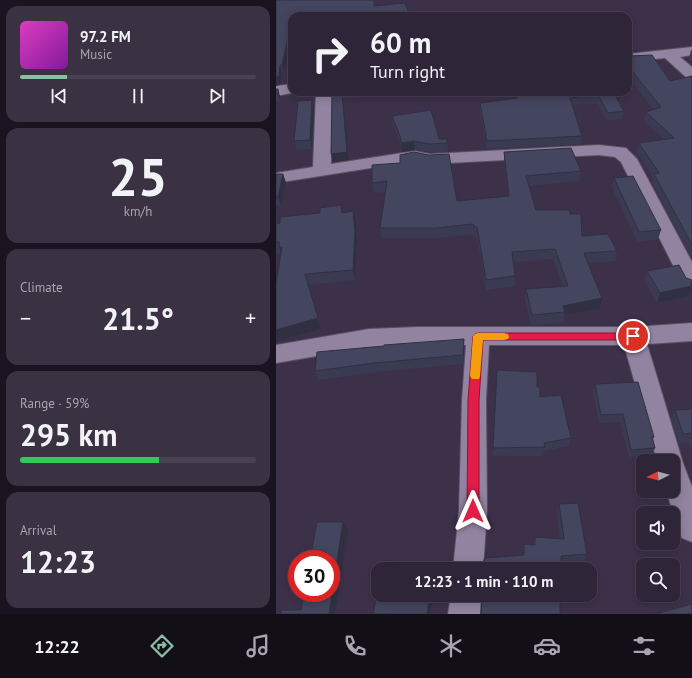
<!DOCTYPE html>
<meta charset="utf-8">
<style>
:root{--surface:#2e2538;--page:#3a3143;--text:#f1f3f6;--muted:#a7a5ae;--line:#494253;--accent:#8abfa5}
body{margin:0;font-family:"PT Sans",sans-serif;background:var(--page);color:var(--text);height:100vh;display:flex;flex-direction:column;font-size:15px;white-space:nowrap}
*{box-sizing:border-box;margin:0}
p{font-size:13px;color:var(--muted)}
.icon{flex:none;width:22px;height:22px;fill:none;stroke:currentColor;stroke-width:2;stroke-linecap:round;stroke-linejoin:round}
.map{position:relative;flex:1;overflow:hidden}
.details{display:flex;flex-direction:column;gap:6px;padding:6px;background:#19141f;width:276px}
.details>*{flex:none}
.guide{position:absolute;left:12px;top:12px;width:344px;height:84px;border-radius:12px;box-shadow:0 2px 10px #0003,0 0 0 1px var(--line);background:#2e2538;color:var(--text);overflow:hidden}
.needle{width:26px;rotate:264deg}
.fabs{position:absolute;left:360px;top:454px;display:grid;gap:8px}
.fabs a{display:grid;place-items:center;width:44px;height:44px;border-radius:8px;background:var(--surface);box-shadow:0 2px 10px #0003,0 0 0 1px var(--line);font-size:20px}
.speed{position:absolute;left:12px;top:550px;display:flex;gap:8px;font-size:20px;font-weight:700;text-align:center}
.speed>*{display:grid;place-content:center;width:52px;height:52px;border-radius:50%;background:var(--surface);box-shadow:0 2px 10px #0003,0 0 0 1px var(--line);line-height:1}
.speed .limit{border:6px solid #d22;background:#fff;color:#111}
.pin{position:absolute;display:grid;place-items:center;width:34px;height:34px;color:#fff;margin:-17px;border:2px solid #fff;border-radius:50%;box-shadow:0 1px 4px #0007}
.me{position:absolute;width:44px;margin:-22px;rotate:0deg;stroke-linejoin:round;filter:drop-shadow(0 0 3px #0008)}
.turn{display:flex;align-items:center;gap:14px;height:84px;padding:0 16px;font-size:18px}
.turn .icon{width:52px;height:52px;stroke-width:2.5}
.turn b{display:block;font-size:28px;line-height:34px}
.big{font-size:30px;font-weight:600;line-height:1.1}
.details .widget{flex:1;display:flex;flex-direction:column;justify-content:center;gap:6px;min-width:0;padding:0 14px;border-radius:12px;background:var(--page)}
.details .dial{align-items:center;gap:0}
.dial b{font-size:52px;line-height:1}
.song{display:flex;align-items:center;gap:12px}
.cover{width:48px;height:48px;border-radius:6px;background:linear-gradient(135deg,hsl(310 70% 55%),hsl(290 70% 35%))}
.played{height:4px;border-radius:2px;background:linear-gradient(90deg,var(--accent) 20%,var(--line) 20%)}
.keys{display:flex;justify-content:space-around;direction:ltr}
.heat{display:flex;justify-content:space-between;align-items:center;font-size:22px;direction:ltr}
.charge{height:6px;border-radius:3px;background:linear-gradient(90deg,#34c759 59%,var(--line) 0)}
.trip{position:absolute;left:95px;top:562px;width:226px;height:40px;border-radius:12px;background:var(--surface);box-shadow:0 2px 10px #0003,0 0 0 1px var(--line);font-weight:600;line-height:40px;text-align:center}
.tabs{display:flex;height:64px;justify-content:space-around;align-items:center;background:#120f16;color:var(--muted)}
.tabs .icon{width:28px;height:28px}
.tabs .selected{color:var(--accent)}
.tabs b{font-size:18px;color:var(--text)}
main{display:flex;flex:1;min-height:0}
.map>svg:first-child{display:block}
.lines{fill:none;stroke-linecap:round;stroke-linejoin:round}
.minor-casing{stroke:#5a5064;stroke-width:2}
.minor{fill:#9284a1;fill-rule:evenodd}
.wall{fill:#3a3b52}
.shaded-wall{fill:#303042}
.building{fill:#44455f;stroke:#303042}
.route{fill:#e11d48;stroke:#92132f}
.slow{fill:#f59e0b}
</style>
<main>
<section class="details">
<div class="widget">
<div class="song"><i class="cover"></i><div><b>97.2 FM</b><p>Music</p></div></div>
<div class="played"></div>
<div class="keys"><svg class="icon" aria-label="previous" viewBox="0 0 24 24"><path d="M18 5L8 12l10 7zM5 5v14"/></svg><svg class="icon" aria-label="pause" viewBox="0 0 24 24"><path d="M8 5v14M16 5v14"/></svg><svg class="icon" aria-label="next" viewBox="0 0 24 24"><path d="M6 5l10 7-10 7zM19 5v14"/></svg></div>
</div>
<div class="widget dial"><b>25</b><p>km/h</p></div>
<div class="widget"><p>Climate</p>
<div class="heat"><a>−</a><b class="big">21.5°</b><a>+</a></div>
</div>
<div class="widget"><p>Range · 59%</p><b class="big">295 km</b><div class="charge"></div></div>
<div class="widget"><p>Arrival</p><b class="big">12:23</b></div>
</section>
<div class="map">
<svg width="416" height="614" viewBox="0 0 416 614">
<rect width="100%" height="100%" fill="#3d314a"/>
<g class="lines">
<defs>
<path id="minor" d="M416,47V55L404,57L416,67V79L411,78L389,58L352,62V54Z
M16,84V92H21L0,96V86Z
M40,92H56L55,164L139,151L154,154L323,145L350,148L361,159L416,262V290L408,287L345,162L339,157L323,155L154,164L139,161L0,183V173L37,167Z
M416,323V341L371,344L407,463L416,487V542L406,538L390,491H397V461H381L348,345H213L210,400L211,511L207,569H177L183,511L186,400L190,345L93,347L0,363V345L93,329L142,327H357Z
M175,595H205L204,614H172Z"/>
</defs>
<!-- minor casing -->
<use href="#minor" class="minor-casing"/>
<!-- minor -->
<use href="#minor" class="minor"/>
</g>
<!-- wall -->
<path class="wall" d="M0,0H99V6L16,16V38V37L8,72H6L5,84Z
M415,50H416V62L413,59Z
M352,56L394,81L416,76V260L376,183L377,178L361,152L363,143L387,139L368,121L370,112L377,109L352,77Z
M0,89H2L4,97V101L0,102Z
M56,92H139L67,99L73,160L57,162Z
M239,92H337L348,111L346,119L331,121L321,103L296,105L306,136L305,144L211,149L204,112V103L240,98Z
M36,100L38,109L36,149L21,150L18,141Z
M116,116L171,143L172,152H154L139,150L126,152L125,146L117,124Z
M228,152L305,171L303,181L253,186L260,210L294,214L306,236L341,251L339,261L312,263L326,298L324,309L288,315V322L255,326L249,299L250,289L287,286L277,259L238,262L239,276V286L210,290L201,237H198L197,234L160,238H106L104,228L110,192L98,193L96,183V165L181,201L232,196L228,162Z
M0,174H7L10,183L5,206H0Z
M338,178L385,230L382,239L361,242L336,187Z
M65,205L67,213L80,222L81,242L79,280L32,285L45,329L5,253L0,254V224L44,213Z
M371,271L410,278L413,293L412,296L381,303L368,280Z
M188,339V348L187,364L100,372L42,380L39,371Z
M319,384L378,437L377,439L379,448L376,455L353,457L344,422L323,423L317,392Z
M261,387L264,397L295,438L293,446L268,451L267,456H217V448Z
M416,409V452L412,442L402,443L395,419L399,410Z
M283,504L311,554L308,563L286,565L207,562L247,555L248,544L258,545L259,537L284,539L281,514Z"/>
<!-- shaded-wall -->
<path class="shaded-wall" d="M14,30L16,37L8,72L6,65Z
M4,65L6,72L5,84L0,86V77Z
M2,89L4,97V101L2,94Z
M66,92L67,99L73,160L57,162L55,154Z
M36,100L38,109L36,149L34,140Z
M138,141L139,150L126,152L125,143Z
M7,174L10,183L5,206L2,197Z
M77,211L80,222L81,242L79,280L77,270Z
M3,247H6L7,258Z
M29,274L45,329L0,341V330Z
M416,283V292L413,293L412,296L381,303L384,293Z
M326,298L324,309L288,315L289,312L287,306Z
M188,339V348L187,364V355Z
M67,522L72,532L59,614H53Z
M154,595H157L154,614H151Z"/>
<!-- building -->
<path class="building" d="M0,0H98V6L129,3L134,16H16V34L14,30L6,65H4L3,76L0,77Z
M376,55L394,81L416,76V245L378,174L383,173L363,143L398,138L370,112L385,107L352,66V56Z
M0,89H2V94H0Z
M56,92H66L71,152L55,154Z
M240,92H337L348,111L332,113L322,95L294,98L306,136L211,141L204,103L241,98Z
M36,100L34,140L18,141L22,101Z
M155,110L163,139H171V143L153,144L138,141L125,143V139L116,116Z
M295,148L305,171L250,176L260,210H293L294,214H305L306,236L332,234L341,251L308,253L326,298L287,306L289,312L256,315L250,289L292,286L279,249L236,252L239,276L210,280L201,227H198L197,224L159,228H104L111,181L96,183V165L124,163V155L138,152L153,155L173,154L181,201L233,196L228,152Z
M0,174H7L2,197H0Z
M357,176L385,230L363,232L338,178Z
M65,205L66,213L77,211L79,231L77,270L29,274L42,318L0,330V283L6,247H3V242H0V224L4,223V217L44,213V208Z
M403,265L410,278L416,280V283L414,284L416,286L384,293L371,271Z
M188,339L187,355L98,363L39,371L41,352L108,346V345Z
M221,370L261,372V387H264V397L285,395L295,438L268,443L269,447L217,448Z
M362,382L378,437H376L379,448L355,450L347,414L325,415L319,384Z
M416,409V433L407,434L399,410Z
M302,503L311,554L285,556L286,569H195V562H207L209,558L248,555V544L259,545V537L288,539L283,504Z
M41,522H67L53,614H5V610H25L28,593H55V559H34Z
M108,560L158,566V569H106Z
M102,589V595H154L151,614H97Z
M206,595H284V614H205Z
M416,604V614H379Z"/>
<!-- route -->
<path class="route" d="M202,333H357L360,334L362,336L360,339L357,340H207L203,400V511L201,515L197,517L193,515L191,511L192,400L197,336L199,334Z"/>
<!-- slow -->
<path class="slow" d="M202,333H228L232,334L233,337L232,339L228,340H207L204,376L203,379H196L194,376L197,336L199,334Z"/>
</svg>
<div class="fabs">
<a><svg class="needle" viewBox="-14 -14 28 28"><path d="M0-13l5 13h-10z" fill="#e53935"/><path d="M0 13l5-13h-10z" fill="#a7a5ae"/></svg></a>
<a><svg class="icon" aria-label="sound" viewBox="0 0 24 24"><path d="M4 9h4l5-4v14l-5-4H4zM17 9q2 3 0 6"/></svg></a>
<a><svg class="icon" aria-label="search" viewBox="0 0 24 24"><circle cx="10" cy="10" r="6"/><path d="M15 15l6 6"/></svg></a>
</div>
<div class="speed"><div class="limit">30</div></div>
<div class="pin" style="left:357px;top:336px;background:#d93025"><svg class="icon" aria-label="arrive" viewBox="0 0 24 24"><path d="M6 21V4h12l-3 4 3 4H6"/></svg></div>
<svg class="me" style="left:197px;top:511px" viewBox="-20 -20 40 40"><path d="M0-17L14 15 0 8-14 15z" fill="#e11d48" stroke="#fff" stroke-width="4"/></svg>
<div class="trip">12:23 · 1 min · 110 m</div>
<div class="guide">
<div class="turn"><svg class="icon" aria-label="right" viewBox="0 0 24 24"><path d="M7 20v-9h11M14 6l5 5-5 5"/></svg><div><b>60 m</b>Turn right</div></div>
</div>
</div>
</main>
<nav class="tabs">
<b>12:22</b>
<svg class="icon selected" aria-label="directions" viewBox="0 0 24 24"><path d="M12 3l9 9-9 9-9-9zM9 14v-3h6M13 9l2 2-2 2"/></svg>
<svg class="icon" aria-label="music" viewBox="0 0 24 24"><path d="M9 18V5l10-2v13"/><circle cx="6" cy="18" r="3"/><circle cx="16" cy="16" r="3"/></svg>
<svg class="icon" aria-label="phone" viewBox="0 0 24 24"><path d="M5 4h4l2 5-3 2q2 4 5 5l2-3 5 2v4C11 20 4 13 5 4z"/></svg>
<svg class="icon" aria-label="climate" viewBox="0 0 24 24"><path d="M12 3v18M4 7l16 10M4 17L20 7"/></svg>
<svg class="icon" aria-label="car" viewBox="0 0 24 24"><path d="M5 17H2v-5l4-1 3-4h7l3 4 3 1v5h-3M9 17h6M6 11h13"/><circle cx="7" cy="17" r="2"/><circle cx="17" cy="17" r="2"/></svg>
<svg class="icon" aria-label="filters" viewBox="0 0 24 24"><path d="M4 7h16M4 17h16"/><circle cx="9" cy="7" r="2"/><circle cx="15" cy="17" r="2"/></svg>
</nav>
